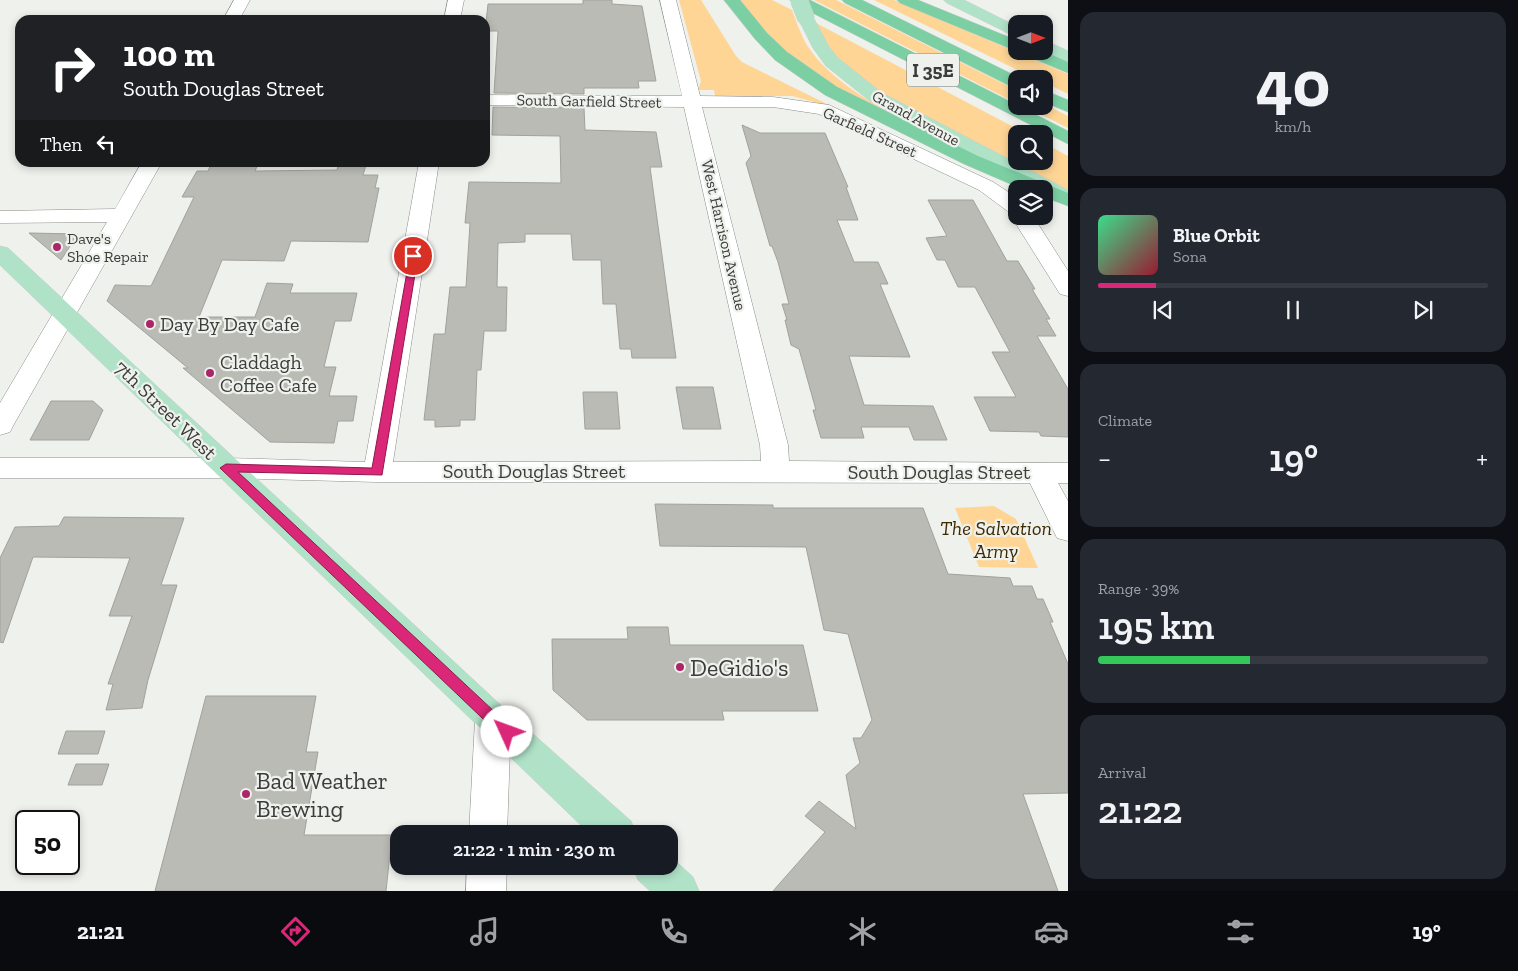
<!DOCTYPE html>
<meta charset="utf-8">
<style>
:root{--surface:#171b24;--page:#242831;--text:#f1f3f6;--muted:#9ea1a6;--line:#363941;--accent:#db2777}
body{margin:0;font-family:"Zilla Slab",serif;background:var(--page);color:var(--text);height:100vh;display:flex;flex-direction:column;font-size:19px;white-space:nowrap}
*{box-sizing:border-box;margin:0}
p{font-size:16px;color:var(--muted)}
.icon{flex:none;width:28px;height:28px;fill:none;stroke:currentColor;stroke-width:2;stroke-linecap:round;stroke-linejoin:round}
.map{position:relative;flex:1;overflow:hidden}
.sheet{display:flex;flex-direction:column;gap:12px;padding:12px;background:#0d0f14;width:450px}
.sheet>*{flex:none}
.guide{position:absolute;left:15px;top:15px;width:475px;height:152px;border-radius:15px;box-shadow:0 2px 8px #0003;background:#202124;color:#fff;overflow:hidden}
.needle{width:32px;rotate:90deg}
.controls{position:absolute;left:1008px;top:15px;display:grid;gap:10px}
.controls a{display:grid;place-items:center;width:45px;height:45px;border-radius:10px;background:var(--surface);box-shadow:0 2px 8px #0003;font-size:25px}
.speed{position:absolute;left:15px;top:810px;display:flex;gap:10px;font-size:25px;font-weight:700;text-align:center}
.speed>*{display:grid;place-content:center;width:65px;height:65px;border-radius:50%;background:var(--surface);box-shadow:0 2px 8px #0003;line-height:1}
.speed .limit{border:2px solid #111;border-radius:8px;background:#fff;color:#111}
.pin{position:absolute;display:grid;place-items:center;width:42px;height:42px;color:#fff;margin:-21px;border:2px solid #fff;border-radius:50%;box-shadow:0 1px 5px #0007}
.me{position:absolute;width:55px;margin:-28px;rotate:313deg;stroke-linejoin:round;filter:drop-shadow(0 0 4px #0008)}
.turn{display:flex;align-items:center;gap:18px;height:105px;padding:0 25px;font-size:22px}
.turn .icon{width:65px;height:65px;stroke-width:2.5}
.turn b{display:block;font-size:35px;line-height:42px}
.then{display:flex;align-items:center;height:48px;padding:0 25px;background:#0003;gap:10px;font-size:19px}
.big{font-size:38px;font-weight:600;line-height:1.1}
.sheet .card{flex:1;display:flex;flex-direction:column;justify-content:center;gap:8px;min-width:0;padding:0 18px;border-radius:15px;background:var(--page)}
.sheet .dial{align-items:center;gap:0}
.dial b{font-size:65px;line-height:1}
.song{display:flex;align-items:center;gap:15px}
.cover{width:60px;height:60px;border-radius:8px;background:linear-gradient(135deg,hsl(150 70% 55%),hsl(350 70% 35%))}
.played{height:5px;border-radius:2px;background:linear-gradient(90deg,var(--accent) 15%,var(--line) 15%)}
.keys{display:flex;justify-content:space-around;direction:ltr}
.heat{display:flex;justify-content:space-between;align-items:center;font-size:28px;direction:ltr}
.charge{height:8px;border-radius:4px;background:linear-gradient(90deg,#34c759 39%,var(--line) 0)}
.trip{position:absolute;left:390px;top:825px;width:288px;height:50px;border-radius:15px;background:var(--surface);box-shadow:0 2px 8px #0003;font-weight:600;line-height:50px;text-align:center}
.tab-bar{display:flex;height:80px;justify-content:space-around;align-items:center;background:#090b0e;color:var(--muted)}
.tab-bar .icon{width:35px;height:35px}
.tab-bar .on{color:var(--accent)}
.tab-bar b{font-size:22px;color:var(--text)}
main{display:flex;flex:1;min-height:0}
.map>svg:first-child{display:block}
.green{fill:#ffd595}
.building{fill:#bbbbb5;stroke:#a2a29d}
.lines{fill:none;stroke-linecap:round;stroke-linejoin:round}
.minor-casing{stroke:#8a8d89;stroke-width:1}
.major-casing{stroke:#cccdcc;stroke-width:1}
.highway-casing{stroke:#cccdcc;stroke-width:1}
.minor{fill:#fff;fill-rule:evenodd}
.major{fill:#b0e2c8;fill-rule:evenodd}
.highway{fill:#7bcfa3;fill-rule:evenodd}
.major-bridge-casing{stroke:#cccdcc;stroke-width:18;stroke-linecap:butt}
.major-bridge{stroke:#b0e2c8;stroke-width:17}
.route{fill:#db2777;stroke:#8e194d}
.poi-dot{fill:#ad2569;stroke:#eef1ec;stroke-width:2}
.labels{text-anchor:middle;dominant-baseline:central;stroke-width:4.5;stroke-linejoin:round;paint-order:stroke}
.far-street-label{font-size:16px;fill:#3c3d3b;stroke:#eef1ec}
.far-poi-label{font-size:16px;fill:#3c3d3b;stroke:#eef1ec;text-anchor:start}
.shield{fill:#eef1ec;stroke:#717370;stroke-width:1}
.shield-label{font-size:19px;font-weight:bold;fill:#3c3d3b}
.poi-label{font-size:20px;fill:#3c3d3b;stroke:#eef1ec;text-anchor:start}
.street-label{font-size:20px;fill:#3c3d3b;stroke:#eef1ec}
.park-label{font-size:20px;font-style:italic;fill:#3e2900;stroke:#eef1ec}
.near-poi-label{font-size:24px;fill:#3c3d3b;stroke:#eef1ec;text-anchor:start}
</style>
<main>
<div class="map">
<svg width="1068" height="891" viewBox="0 0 1068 891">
<rect width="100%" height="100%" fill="#eef1ec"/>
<!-- green -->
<path class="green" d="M679,0H701L736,56L742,62L833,107L792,96H715L714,90H698L701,81Z
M738,0H772L792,10C796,21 800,32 805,42C824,74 859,95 890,113L864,105L786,56Z
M814,0H836L1016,90V103Z
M874,0H894L1068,74V94L1044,82V79H1036Z
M816,23L1027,134H1016V161H1044V143L1068,156V190L882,96L834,57Z
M1044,104L1068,116V128L1024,106H1044Z
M994,506L1016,519L1038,568L979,567L955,508Z"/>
<!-- building -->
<path class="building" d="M583,0H612V4L642,6L656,81H638L639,88H584V94L494,93L498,31H485L488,4H583Z
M493,107L584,108L585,130L656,132L662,167H650L676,358H632L631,349H620L616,304H603L601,260H573L571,234H525V242L498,243L497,287H507L506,331H484L481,370H477L475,420H460V426L435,427V420H424L434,334H445L450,287H466L470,223H465L469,182L561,183L560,136L492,135Z
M742,125L760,133H825L848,187H846L858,220H837L854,262H878L888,284H880L910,357L849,356L864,405L933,406L947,440H914L909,427H861L864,438H821L813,410H816L799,349L791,345L785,320H787L782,304H789L778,262L772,246H770L746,163L751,156Z
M212,162H259L255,171L337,170L339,162H367L363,175H378L375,188H379L368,242L291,241L284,261L222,260L199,317H255L267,283L293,284L290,293H357L351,321H335L324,367H336L329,396H357L353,421H338L334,443L270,442L183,368H188L107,301L115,285L151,286L194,197H182L197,171H208Z
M928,200H973L1007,261H1018L1035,289H1032L1050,319H1046L1056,336H1037L1068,389V437L1041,436L1039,432L990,431L974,397H1016L992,352H1010L975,287H958L945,260H937L926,238L947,236Z
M29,233L78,234L61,260Z
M676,387H713L721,429H683Z
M583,392H617L620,429H585Z
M51,401H93L103,410L89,440H30Z
M655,504L773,505V508H923L948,574L1010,578L1013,586H1032L1037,599H1043L1053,622H1050L1068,664V793L1023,794L1058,891H773L825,832L805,816L819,801L856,829L846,775L860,763L853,738H861L872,720L848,634L824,630L806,547L660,546Z
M64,517L184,518L161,585H177L148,680L142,708L106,710L113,684H108L132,616H109L130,558L33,557L3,643L0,642V558L15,527L59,526Z
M627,627H668L670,645H803L818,711H722L724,720H587L553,690L552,639H628Z
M206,696H316L306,752H318L304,835H392L386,891H155Z
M66,731H105L98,754H58Z
M76,764H109L102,785H68Z"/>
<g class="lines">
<defs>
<path id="minor" d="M234,0H250L239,20H223Z
M448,0H464L460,20H444Z
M660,0H676L700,96L773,97L829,105L993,182L1016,197V216H1033L1068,271V296L1060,294L1011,216L1013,214C1009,213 985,194 979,190L819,114L773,107H702L788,445L789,461L1068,463V483H1058L1068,501V541L1057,538L1030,483L377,482L226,478H0V458H226L365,462L419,162H439L393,462L761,461L760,445L684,107L485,105V95L682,96Z
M142,162H162L13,426L10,432L0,435V403L107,222L0,223V211L115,209Z
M493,705L505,709L511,720L507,834H469L475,720L481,709Z
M467,866H507L506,891H466Z"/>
<path id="major" d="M944,0H964L1016,26V37L947,3Z
M806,13L812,15L829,47L838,58L882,93L1068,190V204L1044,193V189H1035L870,101L826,66L813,48L798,18Z
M1044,40L1068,51V62L1044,51Z
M0,246L8,248L505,709L631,821L636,834H590L0,265Z
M669,855L693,877L699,891H650L638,880L632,866H669Z"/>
<path id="highway" d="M724,0H740L767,33L787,52L837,87L978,156L1068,193V206L1044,197V189H1022L964,164L825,95L775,60L755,39Z
M790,0H810L1068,131V144L793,3Z
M842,0H862L1022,79H1016V87L1010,86L845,3Z
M897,0H918L1016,40V51L900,3Z
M1020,51H1043L1068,62V73L1022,54Z
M1044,90L1068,100V112L1044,102Z"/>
</defs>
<!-- minor casing -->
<use href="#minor" class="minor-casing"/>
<!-- major casing -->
<use href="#major" class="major-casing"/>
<!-- highway casing -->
<use href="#highway" class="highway-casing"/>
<!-- minor -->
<use href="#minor" class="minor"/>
<!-- major -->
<use href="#major" class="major"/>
<!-- highway -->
<use href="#highway" class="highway"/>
<defs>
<path id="major-bridge" d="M799,0L806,18"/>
</defs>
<!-- major-bridge casing -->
<use href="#major-bridge" class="major-bridge-casing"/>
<!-- major-bridge -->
<use href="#major-bridge" class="major-bridge"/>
</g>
<!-- route -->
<path class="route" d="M410,255L418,256L382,475L238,472L512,728L514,732L512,737L507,739L502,737L220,468L226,464L372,468Z"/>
<!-- markers -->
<g class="poi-dot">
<circle cx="57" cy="247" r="5"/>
<circle cx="150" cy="324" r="5"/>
<circle cx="210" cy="373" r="5"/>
<circle cx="680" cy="667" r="5"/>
<circle cx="246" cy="794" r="5"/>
</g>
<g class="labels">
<!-- far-street labels -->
<g class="far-street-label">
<text transform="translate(589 101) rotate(1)">South Garfield Street</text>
<text transform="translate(916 118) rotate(29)">Grand Avenue</text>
<text transform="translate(870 132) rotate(24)">Garfield Street</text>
<text transform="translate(724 235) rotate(77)">West Harrison Avenue</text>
</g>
<!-- far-poi labels -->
<g class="far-poi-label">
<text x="67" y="238">Dave's<tspan x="67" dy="18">Shoe Repair</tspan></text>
</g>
<!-- shield labels -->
<rect class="shield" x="907" y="53.5" width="52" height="33" rx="4"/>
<g class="shield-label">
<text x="933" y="70">I 35E</text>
</g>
<!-- poi labels -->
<g class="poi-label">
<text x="160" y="324">Day By Day Cafe</text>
<text x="220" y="362">Claddagh<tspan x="220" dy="23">Coffee Cafe</tspan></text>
</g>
<!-- street labels -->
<g class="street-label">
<text transform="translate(166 410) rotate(44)">7th Street West</text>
<text x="534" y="471">South Douglas Street</text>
<text x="939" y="472">South Douglas Street</text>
</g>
<!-- park labels -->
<g class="park-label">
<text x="996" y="528">The Salvation<tspan x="996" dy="23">Army</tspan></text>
</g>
<!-- near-poi labels -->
<g class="near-poi-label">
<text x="690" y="667">DeGidio's</text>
<text x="256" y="780">Bad Weather<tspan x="256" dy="28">Brewing</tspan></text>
</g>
</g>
</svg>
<div class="controls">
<a><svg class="needle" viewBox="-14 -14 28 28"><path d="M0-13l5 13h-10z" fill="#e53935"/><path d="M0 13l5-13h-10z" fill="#9ea1a6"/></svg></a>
<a><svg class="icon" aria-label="sound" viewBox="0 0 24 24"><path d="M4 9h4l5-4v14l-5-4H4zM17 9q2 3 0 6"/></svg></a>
<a><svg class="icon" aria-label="search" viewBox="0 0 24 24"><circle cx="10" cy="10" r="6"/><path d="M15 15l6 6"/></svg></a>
<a><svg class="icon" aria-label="layers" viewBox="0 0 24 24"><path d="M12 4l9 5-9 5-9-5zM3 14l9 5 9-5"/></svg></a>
</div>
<div class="speed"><div class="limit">50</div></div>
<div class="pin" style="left:413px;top:256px;background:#d93025"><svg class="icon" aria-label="arrive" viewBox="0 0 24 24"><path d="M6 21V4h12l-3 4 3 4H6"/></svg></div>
<svg class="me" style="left:507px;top:732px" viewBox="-20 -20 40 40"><circle r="19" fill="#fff"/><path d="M0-13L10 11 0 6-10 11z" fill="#db2777"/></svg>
<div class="trip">21:22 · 1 min · 230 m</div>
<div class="guide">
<div class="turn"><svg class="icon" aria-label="right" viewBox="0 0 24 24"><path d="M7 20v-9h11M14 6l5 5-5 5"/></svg><div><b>100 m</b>South Douglas Street</div></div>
<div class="then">Then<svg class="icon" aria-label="left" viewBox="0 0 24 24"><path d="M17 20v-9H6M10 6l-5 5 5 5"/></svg></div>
</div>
</div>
<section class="sheet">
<div class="card dial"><b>40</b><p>km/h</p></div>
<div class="card">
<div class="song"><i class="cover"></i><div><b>Blue Orbit</b><p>Sona</p></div></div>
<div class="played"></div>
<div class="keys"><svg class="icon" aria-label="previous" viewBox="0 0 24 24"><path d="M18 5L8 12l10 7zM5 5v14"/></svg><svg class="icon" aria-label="pause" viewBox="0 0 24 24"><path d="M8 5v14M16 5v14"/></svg><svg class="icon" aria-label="next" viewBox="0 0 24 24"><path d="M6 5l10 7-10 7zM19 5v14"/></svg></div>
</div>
<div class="card"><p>Climate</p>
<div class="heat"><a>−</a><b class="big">19°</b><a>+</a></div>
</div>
<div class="card"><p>Range · 39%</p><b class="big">195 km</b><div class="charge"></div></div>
<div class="card"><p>Arrival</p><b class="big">21:22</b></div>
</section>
</main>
<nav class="tab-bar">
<b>21:21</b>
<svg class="icon on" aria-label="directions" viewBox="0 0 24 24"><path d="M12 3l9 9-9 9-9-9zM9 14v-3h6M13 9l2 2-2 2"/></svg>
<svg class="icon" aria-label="music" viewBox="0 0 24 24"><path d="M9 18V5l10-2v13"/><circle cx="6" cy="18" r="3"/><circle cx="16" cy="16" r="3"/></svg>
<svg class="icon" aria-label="phone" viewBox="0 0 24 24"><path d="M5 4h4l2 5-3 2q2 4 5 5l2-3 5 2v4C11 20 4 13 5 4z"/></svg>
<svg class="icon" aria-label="climate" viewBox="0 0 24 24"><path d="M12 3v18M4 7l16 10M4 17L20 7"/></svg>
<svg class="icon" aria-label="car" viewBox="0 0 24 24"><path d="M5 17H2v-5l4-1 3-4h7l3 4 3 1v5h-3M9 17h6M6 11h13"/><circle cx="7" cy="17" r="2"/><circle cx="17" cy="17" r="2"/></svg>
<svg class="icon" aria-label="filters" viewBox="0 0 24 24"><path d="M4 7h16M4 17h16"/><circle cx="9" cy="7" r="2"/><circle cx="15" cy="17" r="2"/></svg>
<b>19°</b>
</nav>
